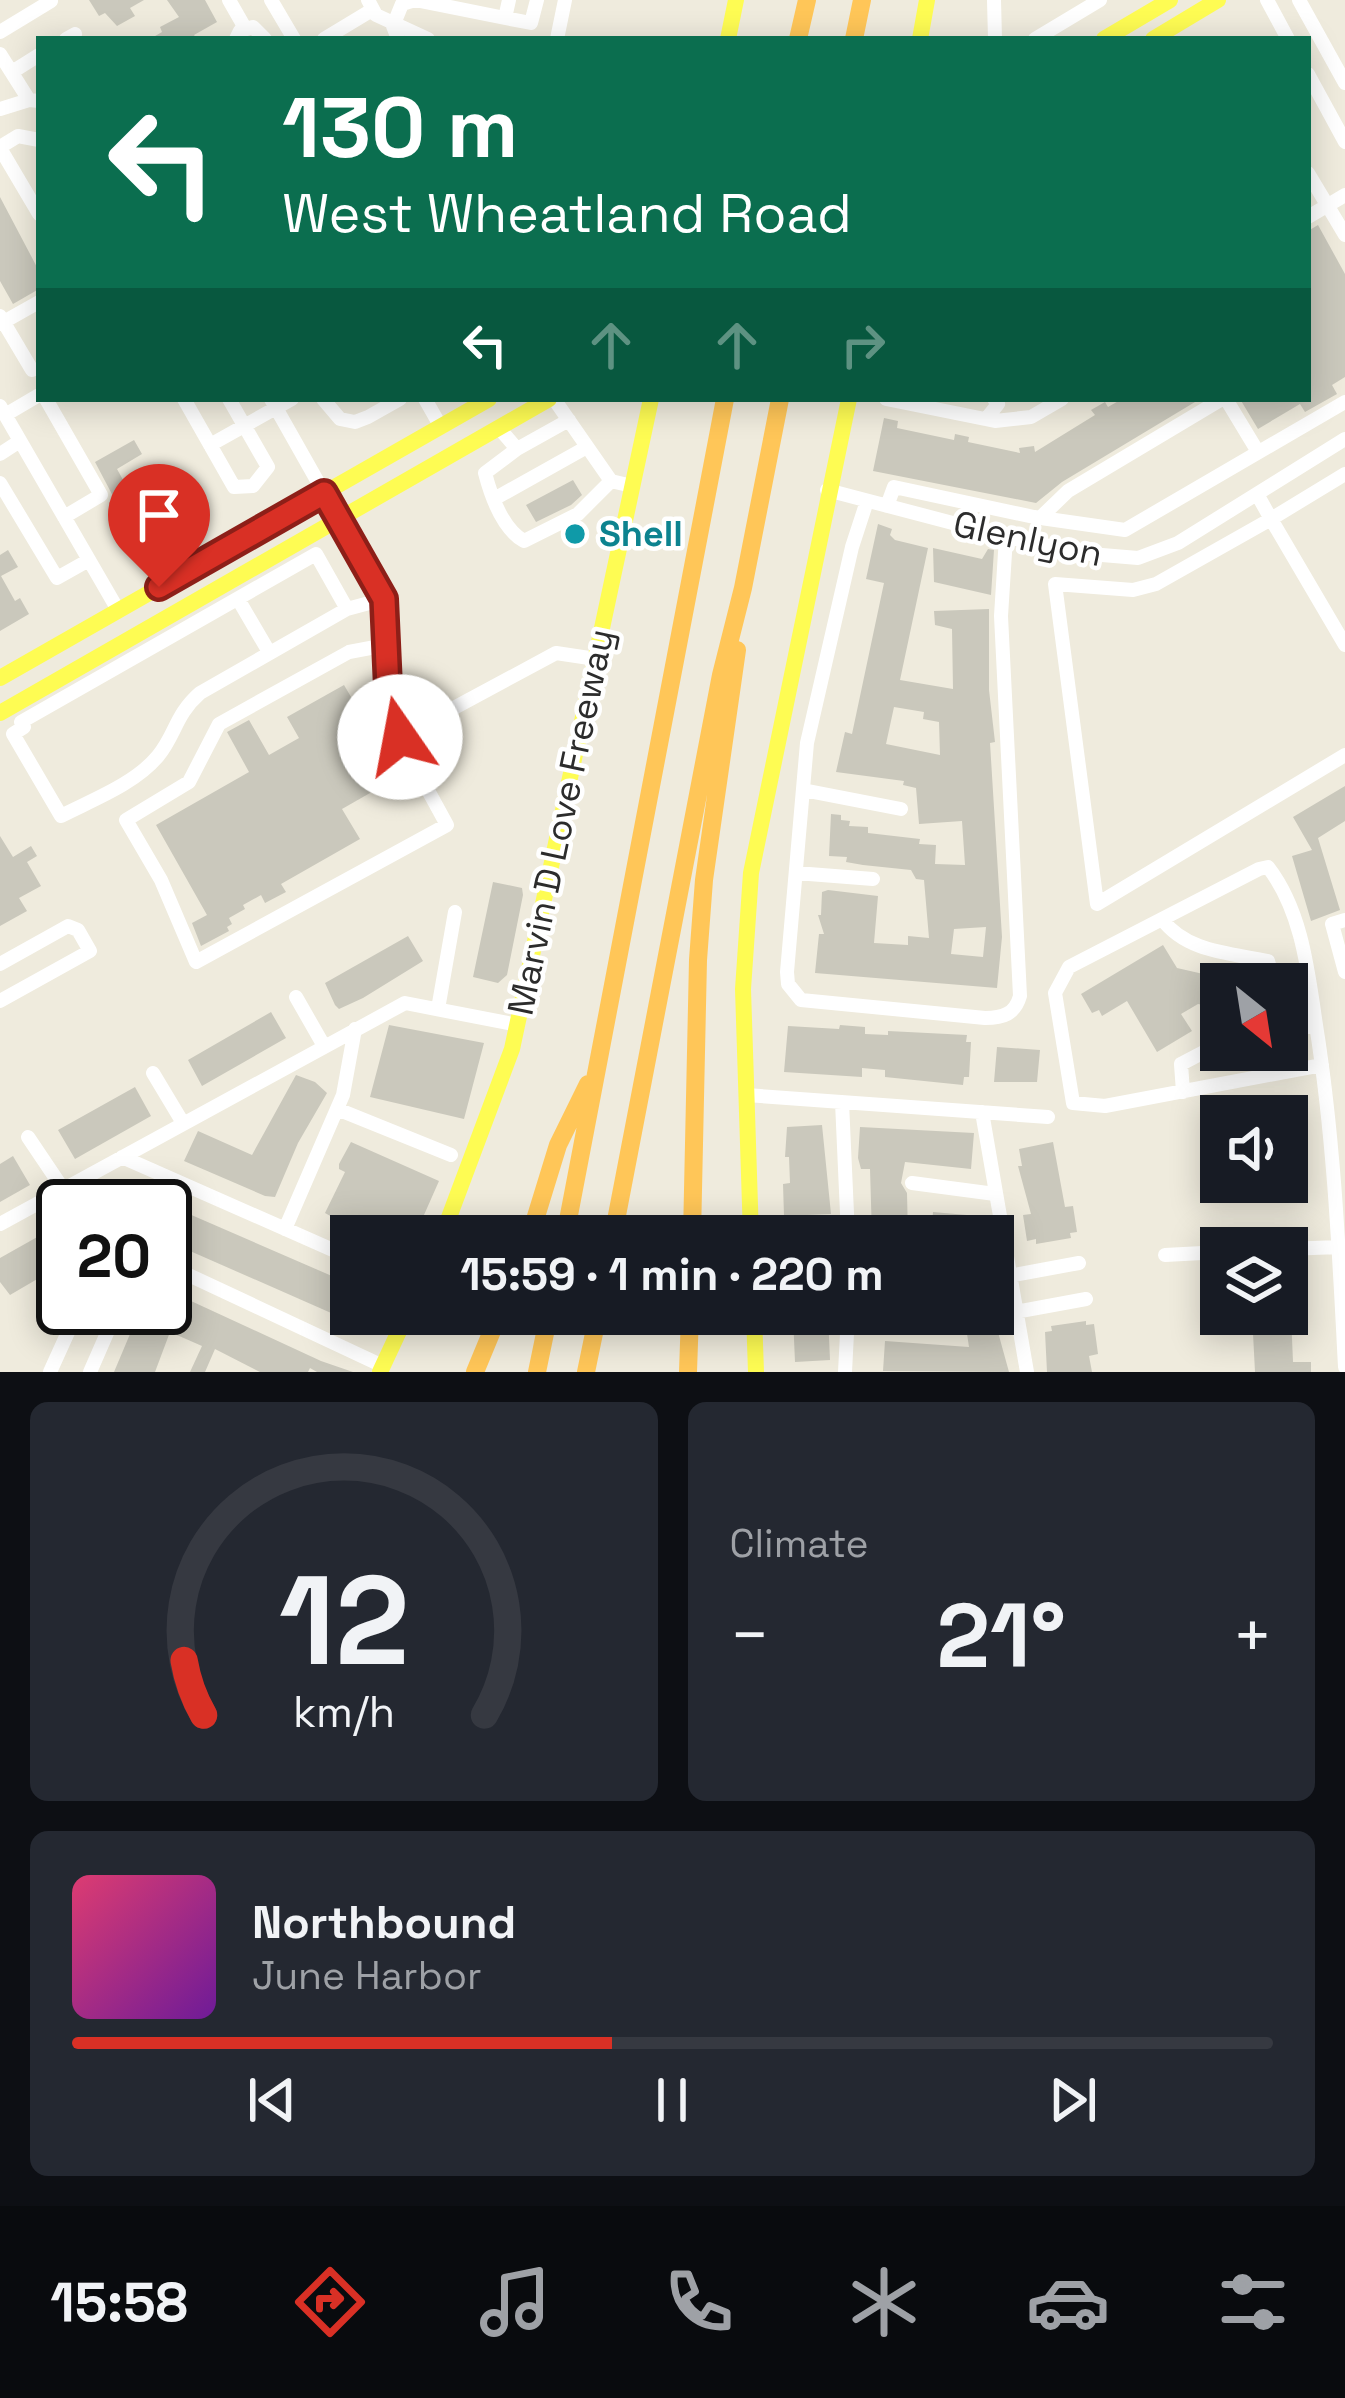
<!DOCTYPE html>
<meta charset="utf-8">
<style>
:root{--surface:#171b24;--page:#242831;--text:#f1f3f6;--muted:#9ea1a6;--line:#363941;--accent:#d93025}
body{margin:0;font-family:"Space Grotesk",sans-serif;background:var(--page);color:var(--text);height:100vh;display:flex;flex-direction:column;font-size:45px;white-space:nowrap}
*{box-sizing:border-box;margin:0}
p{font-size:39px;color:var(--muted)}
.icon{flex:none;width:66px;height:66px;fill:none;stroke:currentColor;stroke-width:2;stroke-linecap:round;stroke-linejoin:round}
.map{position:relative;height:1372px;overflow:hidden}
.drawer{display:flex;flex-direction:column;gap:30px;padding:30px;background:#0d0f14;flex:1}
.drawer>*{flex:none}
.top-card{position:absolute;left:36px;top:36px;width:1275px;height:366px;border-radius:0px;box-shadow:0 6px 30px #0003;background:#0b6e4f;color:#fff;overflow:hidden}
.needle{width:78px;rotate:150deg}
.fabs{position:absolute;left:1200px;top:963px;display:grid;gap:24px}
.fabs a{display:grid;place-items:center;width:108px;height:108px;border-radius:0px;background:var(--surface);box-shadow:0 6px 30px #0003;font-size:60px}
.speed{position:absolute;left:36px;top:1179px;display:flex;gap:24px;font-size:60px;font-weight:700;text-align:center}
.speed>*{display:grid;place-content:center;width:156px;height:156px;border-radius:50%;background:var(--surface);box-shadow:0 6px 30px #0003;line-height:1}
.speed .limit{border:6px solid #111;border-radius:18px;background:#fff;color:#111}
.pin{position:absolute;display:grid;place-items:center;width:102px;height:102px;color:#fff;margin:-123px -51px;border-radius:50% 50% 50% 0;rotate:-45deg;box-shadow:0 0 12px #0007}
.pin .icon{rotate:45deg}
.me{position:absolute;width:132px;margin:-66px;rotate:348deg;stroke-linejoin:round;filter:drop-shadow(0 0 9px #0008)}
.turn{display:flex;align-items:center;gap:42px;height:252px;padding:0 48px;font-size:54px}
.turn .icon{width:156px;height:156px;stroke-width:2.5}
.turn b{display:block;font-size:84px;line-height:102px}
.lanes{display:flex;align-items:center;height:114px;padding:0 48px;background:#0003;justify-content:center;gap:60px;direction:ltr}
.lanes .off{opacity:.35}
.big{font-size:90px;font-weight:600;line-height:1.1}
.drawer .card{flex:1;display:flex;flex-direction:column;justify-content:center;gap:18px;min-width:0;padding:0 42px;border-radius:18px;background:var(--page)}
.drawer .dial{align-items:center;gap:0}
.dial svg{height:312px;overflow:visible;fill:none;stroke:var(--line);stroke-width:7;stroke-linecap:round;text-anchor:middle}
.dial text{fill:var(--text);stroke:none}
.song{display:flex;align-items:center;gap:36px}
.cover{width:144px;height:144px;border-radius:18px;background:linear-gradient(135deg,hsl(340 70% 55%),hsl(280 70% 35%))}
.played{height:12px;border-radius:6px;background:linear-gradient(90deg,var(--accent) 45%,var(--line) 45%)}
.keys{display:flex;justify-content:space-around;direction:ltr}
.heat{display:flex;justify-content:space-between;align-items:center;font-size:66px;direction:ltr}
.drawer .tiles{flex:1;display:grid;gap:30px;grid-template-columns:1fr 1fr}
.card:last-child{grid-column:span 2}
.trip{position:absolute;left:330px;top:1215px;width:684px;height:120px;border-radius:0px;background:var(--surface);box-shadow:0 6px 30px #0003;font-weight:600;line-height:120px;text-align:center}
.tab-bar{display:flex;height:192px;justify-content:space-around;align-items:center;background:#090b0e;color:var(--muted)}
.tab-bar .icon{width:84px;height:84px}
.tab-bar .active{color:var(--accent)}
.tab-bar b{font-size:54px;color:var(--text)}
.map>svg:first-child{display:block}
.building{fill:#cac8bc;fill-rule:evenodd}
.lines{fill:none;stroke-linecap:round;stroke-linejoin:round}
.minor{stroke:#fff;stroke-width:14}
.major{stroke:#fefc53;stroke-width:16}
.highway{stroke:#ffc658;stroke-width:18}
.route-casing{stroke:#8d1f18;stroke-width:30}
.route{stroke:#d93025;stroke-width:21}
.culture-dot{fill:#0f9aa8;stroke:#fff;stroke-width:4.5}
.labels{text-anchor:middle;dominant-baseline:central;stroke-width:9;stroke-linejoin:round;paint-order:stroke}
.culture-label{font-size:36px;font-weight:bold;fill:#0d838f;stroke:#fff;text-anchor:start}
.street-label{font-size:36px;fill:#2c2c2c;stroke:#fff}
</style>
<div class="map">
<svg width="1345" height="1372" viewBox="0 0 1345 1372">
<rect width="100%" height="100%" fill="#efebdd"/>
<!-- building -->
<path class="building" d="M89,0H144L130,8L135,16L117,26L105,13L99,16Z
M167,0H205L217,22L194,35L197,39H150L162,32L160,27L179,17Z
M0,197L39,271V289L13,304L0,281Z
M1318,225L1345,274V377L1332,385L1337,394L1305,412L1300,404L1258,429L1240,399H1308V231Z
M1122,399H1200L1062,482L1036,503L873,471L884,418L898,421L897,428L954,440L955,434L969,437L968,442L1020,453L1019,448L1034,446L1035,452L1095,415L1091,410L1105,402L1108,407Z
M134,440L142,454L117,469L128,489L151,476L148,471L159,464L162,470L168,467L182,491L185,489L203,528L171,546L165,537L156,542L150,533L141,538L136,528L126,534L109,503L114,498L95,462Z
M573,480L582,495L571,505L536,522L526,505Z
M878,524L892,529L890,535L895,540L928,548L900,680L953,689L952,629L935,625L934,611L989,609V690L995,742L990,743L1002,937L997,988L815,973L819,934H824L818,915H821L822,892L828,890L878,896L874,943L908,945V936L929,938L924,880L916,879L911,870L863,865L846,862L847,857L829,856L831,814L841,815V820L850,821L849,826L868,827V833L920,839L919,844L936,845L935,864L965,865L962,821L919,824L916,788L903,785L904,781L836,772L845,732L852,734L884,583L866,579ZM894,707L924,712L923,719L939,722L940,755L886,744ZM986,927L983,957L951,954L954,929Z
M933,548L982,559L988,549L994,550L991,595L934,582Z
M8,550L18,567L1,576L15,601L20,598L29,614L0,631V555Z
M344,685L398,777L342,809L360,839L281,884L286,892L265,903L261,895L243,905L245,909L229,918L232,924L227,927L229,931L201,946L192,923L207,915L156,825L249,772L227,732L249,720L269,755L299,738L287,717Z
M1345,786V821L1318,838L1340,910L1311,921L1292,856L1312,850L1293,817Z
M0,836L13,857L31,846L37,856L27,862L41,886L19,898L27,911L0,926Z
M493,882L522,888L523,895L507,975L498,983L473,977Z
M408,936L423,961L363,998L339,1009L335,1005L325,983Z
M1163,945L1177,968L1221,978V1008L1198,1004L1181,1014L1192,1031L1157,1052L1127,1001L1102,1016L1099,1010L1092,1013L1081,994Z
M271,1012L286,1038L202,1086L188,1060Z
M389,1025L484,1043L464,1119L370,1097Z
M840,1025L865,1027V1034L888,1035V1031L967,1035L966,1042H971L969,1077H964L963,1085L885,1077V1070L862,1068V1077L784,1072L788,1026L839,1029Z
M997,1047L1040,1050L1037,1082H994Z
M296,1075L315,1082L327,1093L298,1143L275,1197L265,1196L184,1161L198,1131L252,1155Z
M135,1087L151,1116L75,1159L58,1130Z
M822,1125L831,1214L784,1216L783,1184L790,1183L789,1157H785L787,1127Z
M860,1127L974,1133L971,1169L905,1162L901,1183L907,1193L908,1236H872L870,1169H861L858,1158Z
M351,1142L439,1181L420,1224L424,1226L420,1236H366L325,1213L345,1172L339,1169V1164Z
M1053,1142L1065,1207L1073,1206L1077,1232L1070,1233L1071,1238L1036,1244V1239L1027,1241L1023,1215L1031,1214L1018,1166H1022L1019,1149Z
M13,1156L30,1185L0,1202V1164Z
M113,1181L348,1283L351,1314H380L374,1327L347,1320L165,1240V1206H102Z
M933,1212L978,1216L976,1236H931Z
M55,1227L59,1234L63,1232V1264L10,1295L0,1282V1258Z
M165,1289L321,1361L353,1372H317L310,1368L308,1372H260L215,1349L205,1372H190L202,1346L170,1332L155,1372H114L141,1308H165Z
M828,1314L830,1360L795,1362L793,1316Z
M964,1314H993L1009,1372L883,1371L885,1341L969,1347Z
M1252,1314H1291L1293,1362H1311V1372H1255Z
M1086,1321V1325L1094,1324L1098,1354L1089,1356L1092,1372H1047L1045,1332L1052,1331L1051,1326Z"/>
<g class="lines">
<!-- minor -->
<path class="minor" d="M229,0L245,28
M271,0L294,39
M368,0L376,15L428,39
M994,0L995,39
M1267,0L1288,39
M1299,0L1345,83
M505,18L531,23L537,0
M0,32L51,1
M66,39L75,34
M236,39L240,31L253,27L265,39
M324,39L372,10
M398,39L393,26L402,4L415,0L505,18L509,0
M557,39L565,0
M1035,39L1100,0
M0,54L29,100
M12,72L39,55
M1308,74L1345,142
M0,109L29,100L39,101
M0,147L18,136L39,140
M0,148L39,214
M1308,173L1345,235
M1308,217L1345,195
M0,316L32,370
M0,324L39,302
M46,399L101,495L64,517
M184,399L234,487L253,486L268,467L229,399
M271,399L384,599L389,709L401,741L447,825L196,962L161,880L126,820L189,782L219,724L349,652L386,645
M323,399L340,419L355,422L368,417L400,399
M425,399L441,427
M554,399L611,481L632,486
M886,399L995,421L1031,417L1062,399
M1226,399L1258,452
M0,406L118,610
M5,415L39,395
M986,419L998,404L994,399
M499,428L517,449L569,420
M210,445L292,399
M517,449L485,473C491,496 503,529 524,541L578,514L611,481
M0,454L20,441
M0,483L57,578L89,560
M827,490L1006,537L1090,554L1138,558L1178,543L1345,439
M1257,494L1271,519L1345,474
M494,499L587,447
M867,501L852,547L807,743L787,972L788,984L801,1000L985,1018C1003,1018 1015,1014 1020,996L1001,616L1006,537
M887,506L894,487L1034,517L1125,530L1345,402
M1040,518L1068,491L1222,399
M238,599L269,652
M347,609L316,554L21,722L24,727L13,734L61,816C92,800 135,784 158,756C176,734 175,715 200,693L347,609L384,599
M1345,645L1271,519L1156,584L1133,590L1055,584L1097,904L1345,755
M400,737L556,653L596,659
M803,790L901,809
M796,873L873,879
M1162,919C1186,952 1230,953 1268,961L1275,984
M1345,920L1332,924L1345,972
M0,964L68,926L78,930L90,951L0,1001
M296,997L324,1046
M438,1009L455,912
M1287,1030L1316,1025
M1322,1065L1105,1106L1073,1103L1055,993L1069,967L1259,869L1268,867C1302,911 1308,971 1316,1025C1334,1138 1339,1252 1345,1367
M153,1073L183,1123
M1183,1092L1181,1064L1221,1043
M746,1095L1048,1117
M842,1102L848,1236
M337,1109L451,1155
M982,1112L1027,1372
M28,1137L63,1189
M122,1157L351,1258
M912,1183L995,1194
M0,1224L405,1003L518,1025
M285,1229L343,1095L355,1029
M1287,1249L1339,1247
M1165,1255L1221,1252
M165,1264L383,1366
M1009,1276L1079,1263
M1015,1312L1086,1299
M848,1318L941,1324
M50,1372L79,1308
M90,1372L118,1308
M845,1372L848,1314"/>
<!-- major -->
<path class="major" d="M728,39L736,0
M920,39L927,0
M1104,39L1170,0
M1153,39L1218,0
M0,678L489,399
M0,713L549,399
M442,1236L512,1049L651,399
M751,1236L743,989L751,873L849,399
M754,1314L756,1372
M380,1372L407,1314"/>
<!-- highway -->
<path class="highway" d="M798,39L807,0
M854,39L862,0
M530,1236L558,1145L588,1084
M565,1236L725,399
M613,1236L721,675L743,588L780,399
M692,1236L698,960L704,880L737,650
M475,1372L499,1314
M537,1372L549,1314
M586,1372L598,1314
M688,1372L690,1314"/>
</g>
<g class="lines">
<defs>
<path id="route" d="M159,587L324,493L384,599L389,709L400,737"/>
</defs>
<!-- route casing -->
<use href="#route" class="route-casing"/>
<!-- route -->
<use href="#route" class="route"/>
</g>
<!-- markers -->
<circle class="culture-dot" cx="575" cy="534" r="12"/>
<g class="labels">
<!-- culture labels -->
<g class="culture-label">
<text x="599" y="534">Shell</text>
</g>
<!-- street labels -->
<g class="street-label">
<text transform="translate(1028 539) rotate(12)">Glenlyon</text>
<text transform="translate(561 822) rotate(-78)">Marvin D Love Freeway</text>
</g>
</g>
</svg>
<div class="fabs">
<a><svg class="needle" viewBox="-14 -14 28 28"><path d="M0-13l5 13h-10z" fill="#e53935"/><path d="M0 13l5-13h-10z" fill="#9ea1a6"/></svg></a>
<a><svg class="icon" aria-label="sound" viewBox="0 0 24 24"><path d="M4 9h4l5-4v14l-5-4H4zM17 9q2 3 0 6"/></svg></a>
<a><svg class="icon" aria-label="layers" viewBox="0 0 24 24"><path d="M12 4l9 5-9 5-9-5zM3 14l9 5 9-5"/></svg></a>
</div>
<div class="speed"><div class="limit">20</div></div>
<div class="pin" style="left:159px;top:587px;background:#d93025"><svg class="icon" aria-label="arrive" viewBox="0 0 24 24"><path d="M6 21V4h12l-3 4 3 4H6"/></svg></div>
<svg class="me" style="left:400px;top:737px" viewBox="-20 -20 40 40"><circle r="19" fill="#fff"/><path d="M0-13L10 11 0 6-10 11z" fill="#d93025"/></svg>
<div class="trip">15:59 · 1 min · 220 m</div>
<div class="top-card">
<div class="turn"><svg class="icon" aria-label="left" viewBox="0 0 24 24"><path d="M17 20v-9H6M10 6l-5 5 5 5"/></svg><div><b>130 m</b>West Wheatland Road</div></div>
<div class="lanes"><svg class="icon" aria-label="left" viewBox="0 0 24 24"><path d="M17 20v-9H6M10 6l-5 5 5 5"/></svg><svg class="icon off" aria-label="ahead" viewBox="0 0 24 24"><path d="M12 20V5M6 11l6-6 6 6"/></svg><svg class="icon off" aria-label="ahead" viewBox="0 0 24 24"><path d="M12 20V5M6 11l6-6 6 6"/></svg><svg class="icon off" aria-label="right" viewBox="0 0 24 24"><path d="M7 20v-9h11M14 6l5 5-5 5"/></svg></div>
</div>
</div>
<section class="drawer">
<div class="tiles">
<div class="card dial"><svg viewBox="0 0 100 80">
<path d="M14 69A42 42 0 1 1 86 69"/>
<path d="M14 69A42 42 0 0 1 9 55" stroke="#d93025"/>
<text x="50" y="56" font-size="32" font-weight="700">12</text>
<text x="50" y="72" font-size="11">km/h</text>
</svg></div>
<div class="card"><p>Climate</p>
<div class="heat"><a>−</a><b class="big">21°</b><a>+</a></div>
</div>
<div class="card">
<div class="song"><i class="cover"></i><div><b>Northbound</b><p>June Harbor</p></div></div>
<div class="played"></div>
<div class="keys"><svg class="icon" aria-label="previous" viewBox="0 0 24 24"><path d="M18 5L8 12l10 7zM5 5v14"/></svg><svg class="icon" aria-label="pause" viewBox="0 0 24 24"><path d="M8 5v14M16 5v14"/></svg><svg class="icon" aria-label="next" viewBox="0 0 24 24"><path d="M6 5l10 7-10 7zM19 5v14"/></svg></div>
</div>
</div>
</section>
<nav class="tab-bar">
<b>15:58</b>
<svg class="icon active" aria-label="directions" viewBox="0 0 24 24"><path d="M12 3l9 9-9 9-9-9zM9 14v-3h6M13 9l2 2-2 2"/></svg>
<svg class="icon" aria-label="music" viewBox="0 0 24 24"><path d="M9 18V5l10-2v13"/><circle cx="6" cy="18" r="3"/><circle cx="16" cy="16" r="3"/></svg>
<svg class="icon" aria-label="phone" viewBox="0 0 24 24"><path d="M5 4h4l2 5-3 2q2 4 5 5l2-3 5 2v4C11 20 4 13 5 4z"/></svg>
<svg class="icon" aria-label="climate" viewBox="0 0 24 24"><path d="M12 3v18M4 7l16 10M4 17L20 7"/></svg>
<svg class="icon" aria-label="car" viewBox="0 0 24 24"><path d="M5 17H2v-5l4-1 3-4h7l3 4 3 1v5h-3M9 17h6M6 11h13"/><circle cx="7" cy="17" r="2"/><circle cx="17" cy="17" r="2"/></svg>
<svg class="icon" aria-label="filters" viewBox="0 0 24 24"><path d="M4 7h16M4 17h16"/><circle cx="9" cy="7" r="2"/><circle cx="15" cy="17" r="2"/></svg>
</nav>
